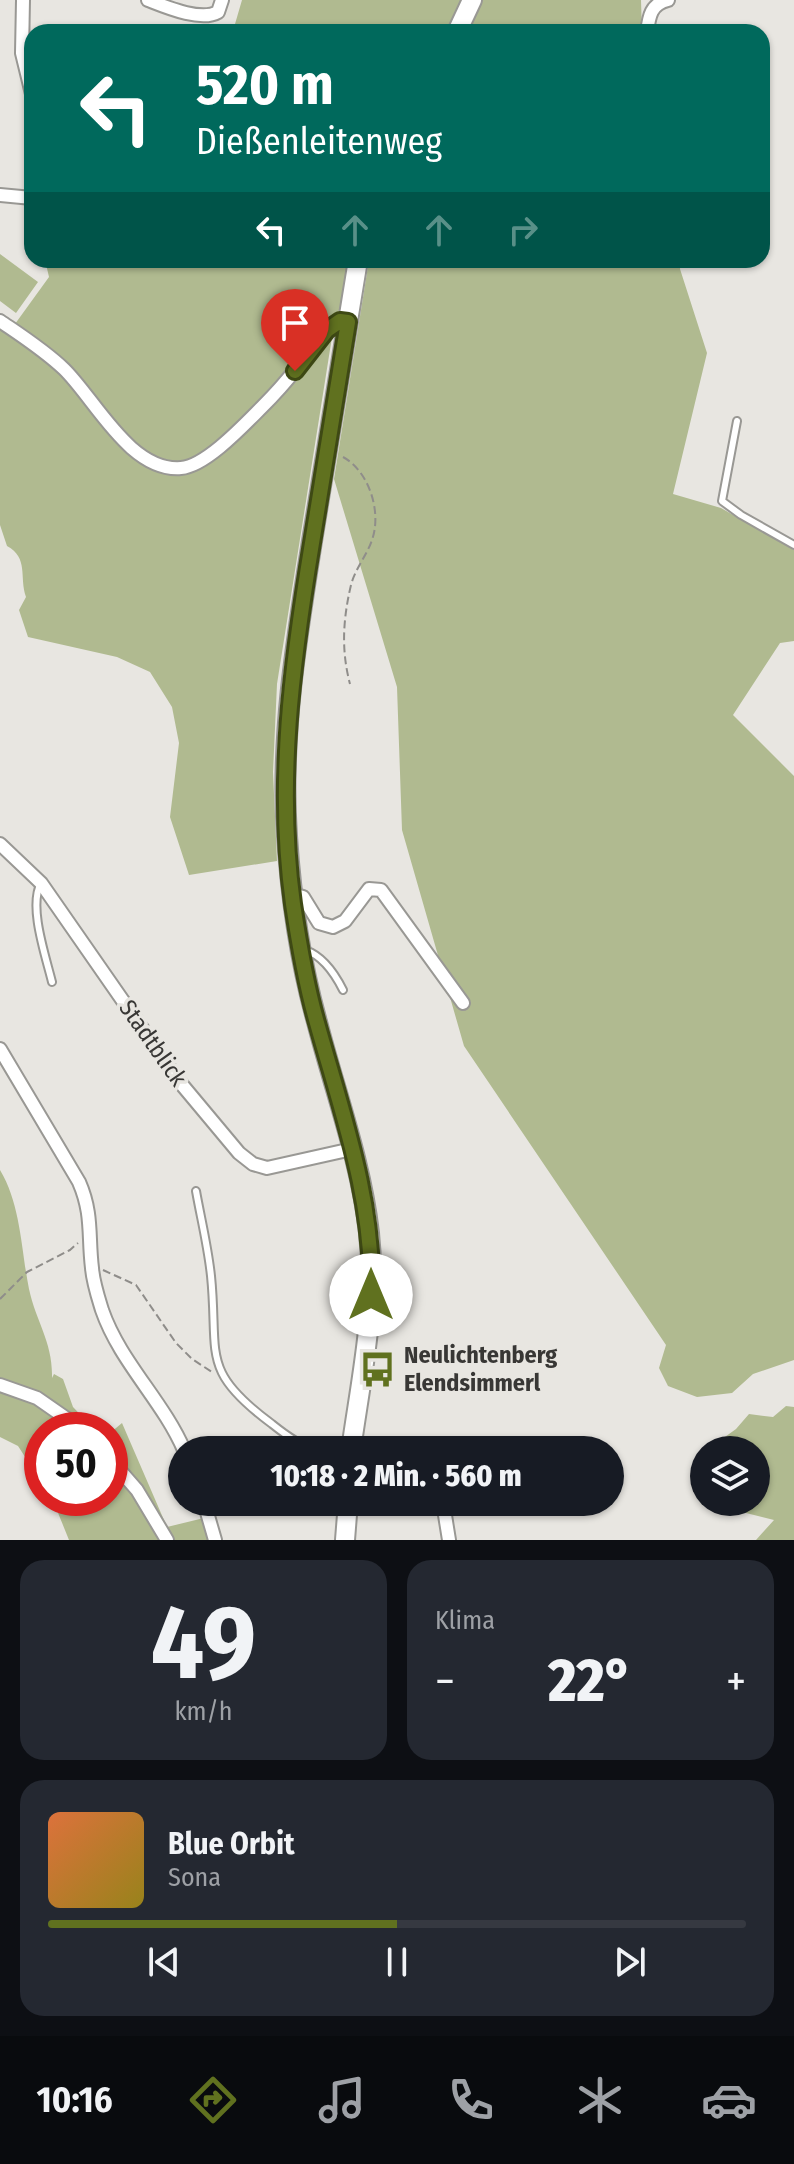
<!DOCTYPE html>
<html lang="de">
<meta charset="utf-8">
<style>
:root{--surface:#171b24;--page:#242831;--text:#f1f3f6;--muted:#9ea1a6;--line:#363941;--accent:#60711f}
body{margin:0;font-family:"Fira Sans Condensed",sans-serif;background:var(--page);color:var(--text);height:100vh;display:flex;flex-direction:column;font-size:30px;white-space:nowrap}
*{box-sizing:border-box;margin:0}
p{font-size:26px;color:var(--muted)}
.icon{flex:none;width:44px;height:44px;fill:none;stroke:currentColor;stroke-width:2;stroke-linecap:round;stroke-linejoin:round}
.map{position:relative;height:1540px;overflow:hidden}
.sheet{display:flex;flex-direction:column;gap:20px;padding:20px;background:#0d0f14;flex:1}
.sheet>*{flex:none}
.guide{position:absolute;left:24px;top:24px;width:746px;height:244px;border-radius:24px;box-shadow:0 2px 6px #0004;background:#00695c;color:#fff;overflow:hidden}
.controls{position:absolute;left:690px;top:1436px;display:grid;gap:16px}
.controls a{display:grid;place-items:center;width:80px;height:80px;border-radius:50%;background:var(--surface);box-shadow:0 2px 6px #0004;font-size:40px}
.speed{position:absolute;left:24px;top:1412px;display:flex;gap:16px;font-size:40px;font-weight:700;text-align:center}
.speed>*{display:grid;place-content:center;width:104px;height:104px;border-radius:50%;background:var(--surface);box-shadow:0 2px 6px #0004;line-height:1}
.speed .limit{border:12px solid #d22;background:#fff;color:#111}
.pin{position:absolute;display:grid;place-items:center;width:68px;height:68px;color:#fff;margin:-82px -34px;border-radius:50% 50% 50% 0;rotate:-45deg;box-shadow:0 0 8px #0007}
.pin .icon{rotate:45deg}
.me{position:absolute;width:88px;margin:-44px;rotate:0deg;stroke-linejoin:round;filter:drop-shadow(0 0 6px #0008)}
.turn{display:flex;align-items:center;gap:28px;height:168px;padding:0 40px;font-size:36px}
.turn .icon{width:104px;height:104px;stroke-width:2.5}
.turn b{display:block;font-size:56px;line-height:68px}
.lanes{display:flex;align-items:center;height:76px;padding:0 40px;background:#0003;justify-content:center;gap:40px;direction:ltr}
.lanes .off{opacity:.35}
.big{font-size:60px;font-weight:800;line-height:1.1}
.sheet .widget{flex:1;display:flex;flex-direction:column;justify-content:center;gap:12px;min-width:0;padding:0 28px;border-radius:24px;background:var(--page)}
.sheet .dial{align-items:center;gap:0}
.dial b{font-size:104px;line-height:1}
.song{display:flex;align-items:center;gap:24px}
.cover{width:96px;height:96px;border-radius:12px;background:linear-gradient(135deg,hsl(20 70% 55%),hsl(50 70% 35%))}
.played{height:8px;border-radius:4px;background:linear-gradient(90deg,var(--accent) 50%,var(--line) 50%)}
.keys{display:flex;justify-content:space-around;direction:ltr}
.heat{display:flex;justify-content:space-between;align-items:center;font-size:44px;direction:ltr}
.sheet .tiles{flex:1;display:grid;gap:20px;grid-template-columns:1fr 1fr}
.widget:last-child{grid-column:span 2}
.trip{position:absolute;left:168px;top:1436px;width:456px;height:80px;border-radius:40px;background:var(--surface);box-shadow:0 2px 6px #0004;font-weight:800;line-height:80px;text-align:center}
.dock{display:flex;height:128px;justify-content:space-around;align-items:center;background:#090b0e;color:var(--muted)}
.dock .icon{width:56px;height:56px}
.dock .current{color:var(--accent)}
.dock b{font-size:36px;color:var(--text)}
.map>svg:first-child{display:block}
.green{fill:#b0ba90}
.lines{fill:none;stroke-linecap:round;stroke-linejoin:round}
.lane-casing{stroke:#999894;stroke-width:10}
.street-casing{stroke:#999894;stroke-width:16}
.secondary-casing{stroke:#999894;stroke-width:22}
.path{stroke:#8f8d8a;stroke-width:2;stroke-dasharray:8 4;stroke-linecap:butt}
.lane{stroke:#fff;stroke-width:6}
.street{stroke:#fff;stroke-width:12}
.secondary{stroke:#fff;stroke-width:18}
.route-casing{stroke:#3e4914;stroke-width:20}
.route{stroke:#60711f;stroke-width:14}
.labels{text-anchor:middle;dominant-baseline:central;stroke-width:7;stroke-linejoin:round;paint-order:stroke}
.street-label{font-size:24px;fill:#383735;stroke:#e8e6e1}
.poi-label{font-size:24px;font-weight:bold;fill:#383735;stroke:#e8e6e1;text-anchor:start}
</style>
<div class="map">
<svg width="794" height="1540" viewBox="0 0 794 1540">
<rect width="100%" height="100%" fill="#e8e6e1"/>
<!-- green -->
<path class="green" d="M242,0H641L642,32H222L235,24Z
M0,254L38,282L16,313L0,301Z
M45,260H351L342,307L274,387L213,445L199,456L180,464L161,461L139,448L15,324L49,277Z
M369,260H681L680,269L707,353L673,494L721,508L794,550V641L780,643L733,715L794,776V1360L753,1374L732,1393L697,1397L668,1386L659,1368L666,1345L464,1046L402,830L397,687L334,479Z
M0,328L59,372L112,435L181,473L292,383L326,339L332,337L277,684L273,772L277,861L189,875L170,817L179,743L172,707L150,672L117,657L28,637L19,610L26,597C19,577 29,558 7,546L0,525Z
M0,1170C21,1205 21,1249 29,1289C36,1322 53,1342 52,1378L54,1374L63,1379L73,1407L95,1430H86L55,1403L59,1416L76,1430H42V1483L18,1446L0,1437Z
M786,1406L794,1407V1540H756L774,1520L746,1513L740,1502H756V1450H712L711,1447L736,1429L749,1414L773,1417Z
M122,1423L167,1527L204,1518L213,1540H69L52,1498H110V1433Z"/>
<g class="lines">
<defs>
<path id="lane" d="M737,421L722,501L741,515L794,545
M41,883C28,906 46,957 52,982
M305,950C323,956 335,974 343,990
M196,1191C201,1219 208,1247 211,1276C219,1355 199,1370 272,1424C287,1436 302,1447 320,1450"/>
<path id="street" d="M23,0L22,53L32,94
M148,0C166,7 201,22 218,12L222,0
M647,32C649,16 651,4 668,0
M0,195L32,198
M0,321C22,336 44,350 64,369C95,399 130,472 181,468C206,466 244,425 262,407C274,395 285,383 295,370C309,354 320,331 340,321L348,322
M0,844L41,883L178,1080L239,1153L253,1164L267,1168L352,1149
M292,894L303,897L319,923L333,927L345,921L369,889L381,890L463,1003
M0,1049L79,1182C93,1214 88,1236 92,1268C93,1282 98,1297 102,1310C120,1362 163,1401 184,1450
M0,1385L37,1398L83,1430
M352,1448L374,1450
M110,1459L137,1490L167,1540
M204,1502L215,1540
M439,1502L444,1509L449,1540"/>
<path id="secondary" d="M457,32L472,0
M351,1450C361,1378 377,1307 369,1233C361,1161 335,1092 317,1022C300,961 291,899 287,836C280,735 297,635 313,535C328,443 343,352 358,260
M345,1540L348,1502"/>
</defs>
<!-- lane casing -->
<use href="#lane" class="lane-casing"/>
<!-- street casing -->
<use href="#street" class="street-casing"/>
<!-- secondary casing -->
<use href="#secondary" class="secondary-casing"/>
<!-- path -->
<path class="path" d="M343,457C369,471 382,512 372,540C367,555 355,569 351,585C343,619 341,650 350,684
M103,1270L136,1285L176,1343L192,1359L212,1372
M0,1299L27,1272L70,1250L78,1243"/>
<!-- lane -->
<use href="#lane" class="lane"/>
<!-- street -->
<use href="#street" class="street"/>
<!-- secondary -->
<use href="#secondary" class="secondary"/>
</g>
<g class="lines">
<defs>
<path id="route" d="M295,371L327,330L340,321L348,322C336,396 324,470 312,543C292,663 276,783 293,904C299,944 306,985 317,1023C342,1113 374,1201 371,1295"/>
</defs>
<!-- route casing -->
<use href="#route" class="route-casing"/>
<!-- route -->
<use href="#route" class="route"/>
</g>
<!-- icons -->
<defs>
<symbol id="bus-bare" viewBox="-9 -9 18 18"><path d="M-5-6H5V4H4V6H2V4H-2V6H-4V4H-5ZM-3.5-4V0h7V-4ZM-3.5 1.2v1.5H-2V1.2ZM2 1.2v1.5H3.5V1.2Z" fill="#60711f" stroke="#e8e6e1" stroke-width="2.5" paint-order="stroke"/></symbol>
</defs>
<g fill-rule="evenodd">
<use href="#bus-bare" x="352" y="1344" width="51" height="51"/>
</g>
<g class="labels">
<!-- street labels -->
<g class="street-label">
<text transform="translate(153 1043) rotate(55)">Stadtblick</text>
</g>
<!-- poi labels -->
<g class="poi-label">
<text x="404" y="1355">Neulichtenberg<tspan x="404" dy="28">Elendsimmerl</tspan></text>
</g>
</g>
</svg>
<div class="controls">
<a><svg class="icon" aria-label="layers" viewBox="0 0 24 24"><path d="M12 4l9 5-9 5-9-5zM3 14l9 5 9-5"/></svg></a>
</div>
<div class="speed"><div class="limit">50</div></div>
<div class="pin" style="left:295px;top:371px;background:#d93025"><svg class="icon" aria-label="arrive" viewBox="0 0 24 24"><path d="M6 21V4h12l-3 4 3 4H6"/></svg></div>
<svg class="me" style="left:371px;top:1295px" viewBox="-20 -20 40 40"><circle r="19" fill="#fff"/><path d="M0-13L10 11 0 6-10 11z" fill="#60711f"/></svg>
<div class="trip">10:18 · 2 Min. · 560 m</div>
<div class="guide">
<div class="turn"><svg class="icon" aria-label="left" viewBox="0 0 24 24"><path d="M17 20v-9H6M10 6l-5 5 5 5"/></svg><div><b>520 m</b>Dießenleitenweg</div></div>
<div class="lanes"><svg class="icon" aria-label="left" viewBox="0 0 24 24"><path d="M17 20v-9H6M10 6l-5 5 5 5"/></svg><svg class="icon off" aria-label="ahead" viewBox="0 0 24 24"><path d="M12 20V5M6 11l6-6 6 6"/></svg><svg class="icon off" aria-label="ahead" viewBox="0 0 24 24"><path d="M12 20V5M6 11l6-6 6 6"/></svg><svg class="icon off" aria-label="right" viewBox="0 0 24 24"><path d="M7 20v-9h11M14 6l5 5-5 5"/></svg></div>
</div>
</div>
<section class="sheet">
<div class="tiles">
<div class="widget dial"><b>49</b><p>km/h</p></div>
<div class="widget"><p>Klima</p>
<div class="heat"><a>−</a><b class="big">22°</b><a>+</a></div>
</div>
<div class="widget">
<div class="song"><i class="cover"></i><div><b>Blue Orbit</b><p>Sona</p></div></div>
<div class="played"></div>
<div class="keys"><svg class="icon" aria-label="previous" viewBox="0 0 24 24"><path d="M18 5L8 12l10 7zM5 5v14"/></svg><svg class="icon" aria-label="pause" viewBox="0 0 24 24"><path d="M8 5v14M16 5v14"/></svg><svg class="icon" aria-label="next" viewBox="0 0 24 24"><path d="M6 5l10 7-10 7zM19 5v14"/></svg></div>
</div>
</div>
</section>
<nav class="dock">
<b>10:16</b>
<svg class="icon current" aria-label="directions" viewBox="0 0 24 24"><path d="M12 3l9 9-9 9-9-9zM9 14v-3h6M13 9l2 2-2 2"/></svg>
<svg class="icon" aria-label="music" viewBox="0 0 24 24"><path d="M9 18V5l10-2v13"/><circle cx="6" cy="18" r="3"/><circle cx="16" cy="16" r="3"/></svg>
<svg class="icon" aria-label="phone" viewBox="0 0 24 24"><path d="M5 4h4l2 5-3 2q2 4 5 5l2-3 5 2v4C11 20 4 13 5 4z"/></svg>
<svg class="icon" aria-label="climate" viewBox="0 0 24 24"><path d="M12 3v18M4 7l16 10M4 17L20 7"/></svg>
<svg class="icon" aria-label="car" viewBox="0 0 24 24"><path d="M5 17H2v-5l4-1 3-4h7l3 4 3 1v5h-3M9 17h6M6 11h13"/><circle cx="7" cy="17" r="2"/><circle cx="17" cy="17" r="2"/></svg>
</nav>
